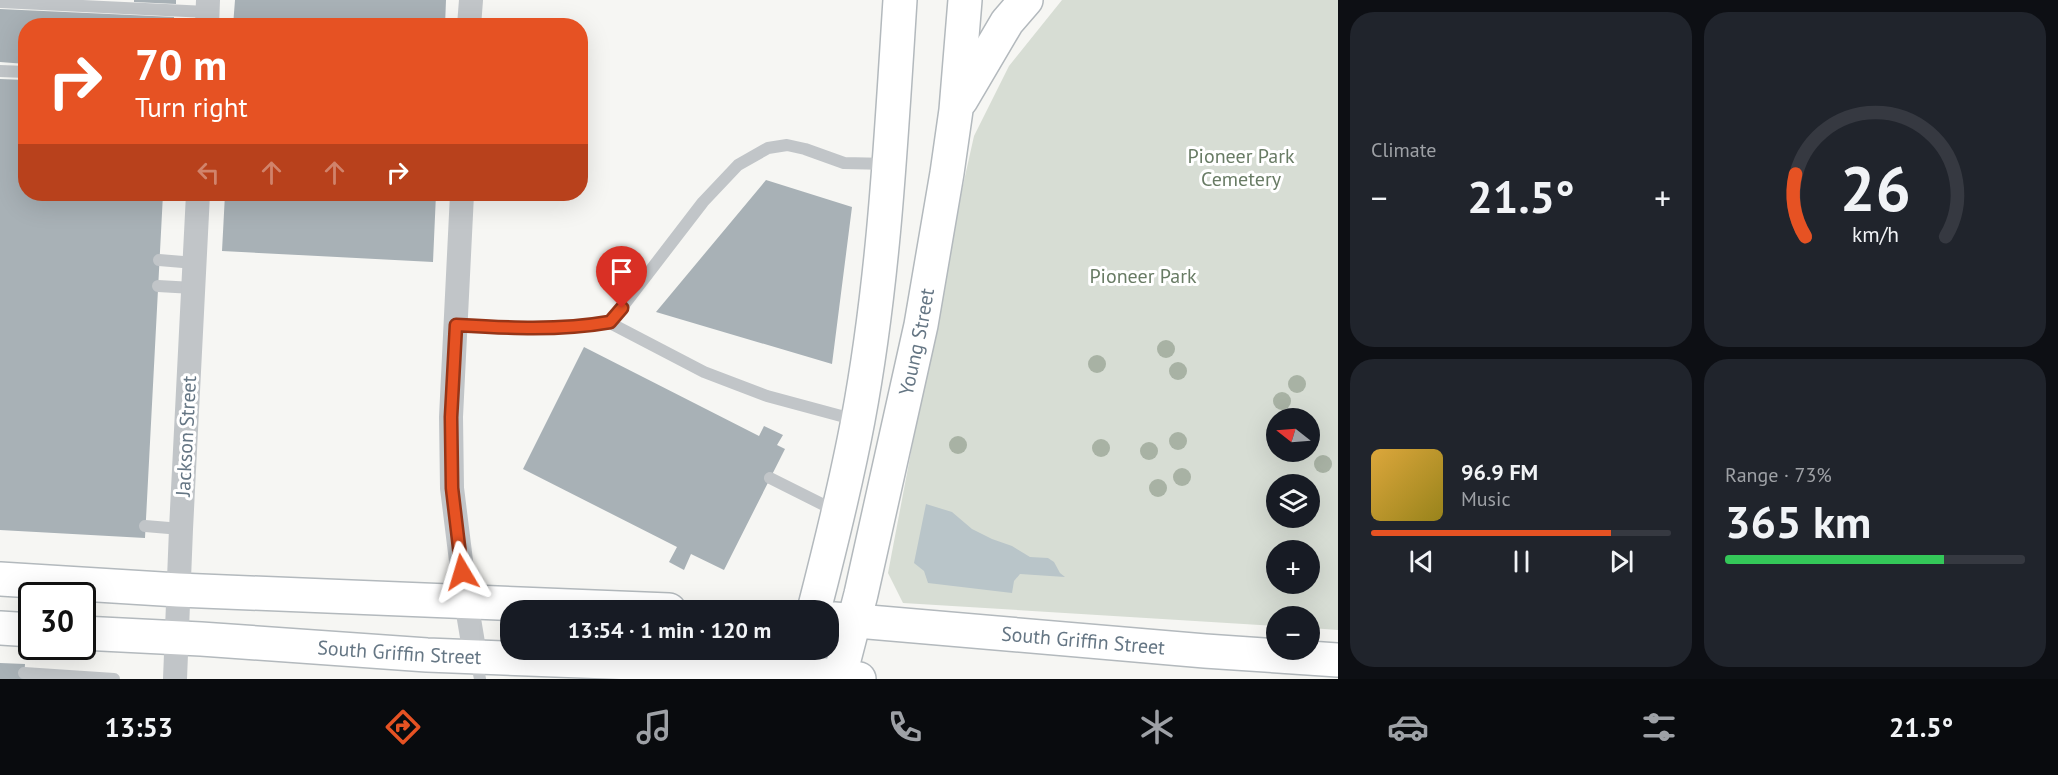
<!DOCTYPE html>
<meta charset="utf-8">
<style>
:root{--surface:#171b24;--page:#20242c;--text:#f1f3f6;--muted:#9ea1a6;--line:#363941;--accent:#e65223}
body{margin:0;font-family:"PT Sans",sans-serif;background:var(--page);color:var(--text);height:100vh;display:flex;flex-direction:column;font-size:22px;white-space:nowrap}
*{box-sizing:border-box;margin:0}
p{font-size:20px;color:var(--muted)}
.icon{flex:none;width:33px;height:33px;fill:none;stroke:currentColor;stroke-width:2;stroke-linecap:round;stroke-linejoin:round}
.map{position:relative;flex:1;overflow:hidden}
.sheet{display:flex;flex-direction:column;gap:12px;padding:12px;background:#0d0f14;width:720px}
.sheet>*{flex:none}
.hud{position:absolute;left:18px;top:18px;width:570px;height:183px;border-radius:24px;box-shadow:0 6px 24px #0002;background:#e65223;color:#fff;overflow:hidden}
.needle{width:39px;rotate:287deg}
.tools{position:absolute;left:1266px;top:408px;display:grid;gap:12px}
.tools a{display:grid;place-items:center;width:54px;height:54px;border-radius:50%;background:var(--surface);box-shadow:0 6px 24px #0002;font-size:30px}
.speed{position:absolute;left:18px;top:582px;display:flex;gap:12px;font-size:30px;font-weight:700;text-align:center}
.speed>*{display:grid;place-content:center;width:78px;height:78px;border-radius:50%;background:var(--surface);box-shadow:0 6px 24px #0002;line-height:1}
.speed .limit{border:3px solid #111;border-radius:9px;background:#fff;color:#111}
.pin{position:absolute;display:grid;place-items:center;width:51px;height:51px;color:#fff;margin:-62px -26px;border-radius:50% 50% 50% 0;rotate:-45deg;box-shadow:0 0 6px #0007}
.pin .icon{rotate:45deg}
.me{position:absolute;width:66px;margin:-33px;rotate:353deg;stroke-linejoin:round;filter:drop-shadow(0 0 4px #0008)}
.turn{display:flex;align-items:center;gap:21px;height:126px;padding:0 18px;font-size:27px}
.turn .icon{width:78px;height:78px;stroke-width:2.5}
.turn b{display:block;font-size:42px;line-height:51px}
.lanes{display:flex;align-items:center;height:57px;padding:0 18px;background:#0003;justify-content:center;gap:30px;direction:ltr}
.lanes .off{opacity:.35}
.big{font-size:45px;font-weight:600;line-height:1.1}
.sheet .card{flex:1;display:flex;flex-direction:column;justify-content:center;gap:9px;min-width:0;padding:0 21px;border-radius:24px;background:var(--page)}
.sheet .dial{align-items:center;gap:0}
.dial svg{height:156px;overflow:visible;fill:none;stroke:var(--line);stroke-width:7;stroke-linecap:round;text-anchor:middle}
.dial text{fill:var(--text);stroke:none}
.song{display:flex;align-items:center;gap:18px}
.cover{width:72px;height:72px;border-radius:9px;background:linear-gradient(135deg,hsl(40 70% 55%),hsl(50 70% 35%))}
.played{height:6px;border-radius:3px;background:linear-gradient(90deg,var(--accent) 80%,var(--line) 80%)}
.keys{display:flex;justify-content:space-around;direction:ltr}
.heat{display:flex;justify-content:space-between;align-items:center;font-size:33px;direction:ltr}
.charge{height:9px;border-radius:4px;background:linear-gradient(90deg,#34c759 73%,var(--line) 0)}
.sheet .tiles{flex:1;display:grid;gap:12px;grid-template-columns:repeat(2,1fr)}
.trip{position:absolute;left:500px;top:600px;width:339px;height:60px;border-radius:24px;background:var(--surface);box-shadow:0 6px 24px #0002;font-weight:600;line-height:60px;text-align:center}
.menu{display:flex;height:96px;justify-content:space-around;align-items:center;background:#090b0e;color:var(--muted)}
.menu .icon{width:42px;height:42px}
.menu .active{color:var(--accent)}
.menu b{font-size:27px;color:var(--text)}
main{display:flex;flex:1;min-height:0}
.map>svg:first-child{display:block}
.green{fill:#d7ddd4;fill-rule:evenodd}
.water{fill:#b9c5c9}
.building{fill:#a8b1b6}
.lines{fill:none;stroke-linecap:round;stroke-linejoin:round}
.secondary-casing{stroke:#b3b9bd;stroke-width:36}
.service{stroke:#c1c5c8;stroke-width:12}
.minor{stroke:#c1c5c8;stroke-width:24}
.secondary{stroke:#fff;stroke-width:33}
.tree{fill:#a8b2a4}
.route-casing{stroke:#963517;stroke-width:15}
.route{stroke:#e65223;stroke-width:10}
.labels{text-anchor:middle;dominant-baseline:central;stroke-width:6;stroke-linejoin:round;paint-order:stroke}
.park-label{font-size:20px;fill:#687b64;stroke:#fff}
.street-label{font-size:20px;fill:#657684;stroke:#fff}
</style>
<main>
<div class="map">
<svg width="1338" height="679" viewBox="0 0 1338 679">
<rect width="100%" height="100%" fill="#f6f6f3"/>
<!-- green -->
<path class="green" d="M1062,0H1338V630L1310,628V616H1276V626L903,603L888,573L955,221L974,136L1009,66ZM1276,418H1310V452H1276ZM1276,484H1310V518H1276ZM1276,550H1310V584H1276Z"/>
<!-- water -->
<path class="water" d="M926,504L952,512L972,529L992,539L1012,546L1030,557L1048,558L1054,562L1060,573L1065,577L1020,574L1014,581L1012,593L928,583L924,571L914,563Z"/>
<!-- building -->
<path class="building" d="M134,0H176V4L134,2Z
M235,0H446L445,26H233Z
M0,9L174,17V26H26V64L0,62Z
M0,79L26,80V194H163L145,538L0,530Z
M766,180L852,207L832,364L656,312Z
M225,194H436L433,262L222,251Z
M584,347L759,436L764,426L783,435L777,445L785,449L724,570L691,554L684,570L669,562L677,547L523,469Z
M0,663L25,664L24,679H0Z"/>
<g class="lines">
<defs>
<g id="secondary">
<path d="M961,100L1007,22L1026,0"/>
<path d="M0,579L178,590L669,610"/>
<path d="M814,610C830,548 846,484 858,420C884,281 891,140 900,0"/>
<path id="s1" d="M834,619L1205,651L1338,660"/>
<path d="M0,628L32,630"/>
<path id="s2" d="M82,633L201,639L427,655L764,668L859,679"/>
<path id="s3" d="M839,679L861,594L921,325L947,173L956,110L965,0"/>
</g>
</defs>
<!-- secondary casing -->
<use href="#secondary" class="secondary-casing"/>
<!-- service -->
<path class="service" d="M0,2L207,12
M0,71L26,72
M159,260L195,263
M158,286L193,288
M610,323L704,372L767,396L856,420
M456,325C507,328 559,331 610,323L703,202L738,165L768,148L787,145L805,149L844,163L889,164
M770,478L836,511
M145,526L181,529
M476,659L480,679
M24,673L114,679"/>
<!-- minor -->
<path class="minor" d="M207,26L208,0
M469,26L471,0
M462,194L451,417L452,488L466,601L475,655
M175,679L181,529L198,194"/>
<!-- secondary -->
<use href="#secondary" class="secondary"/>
</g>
<!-- trees -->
<g class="tree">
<circle cx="1166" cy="349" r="9"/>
<circle cx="1097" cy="364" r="9"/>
<circle cx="1178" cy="371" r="9"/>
<circle cx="1297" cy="384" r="9"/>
<circle cx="1282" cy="401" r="9"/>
<circle cx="1178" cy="441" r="9"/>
<circle cx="958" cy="445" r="9"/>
<circle cx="1101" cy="448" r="9"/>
<circle cx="1149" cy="451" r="9"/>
<circle cx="1323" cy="464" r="9"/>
<circle cx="1182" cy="477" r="9"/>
<circle cx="1158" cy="488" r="9"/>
</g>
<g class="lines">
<defs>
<path id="route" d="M462,572L452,488L451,417L456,325C507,328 559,331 610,322L622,308"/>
</defs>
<!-- route casing -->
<use href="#route" class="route-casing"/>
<!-- route -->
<use href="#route" class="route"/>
</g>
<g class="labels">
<!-- park labels -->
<g class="park-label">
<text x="1241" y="156">Pioneer Park<tspan x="1241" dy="23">Cemetery</tspan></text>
<text x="1143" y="276">Pioneer Park</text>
</g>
<!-- street labels -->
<g class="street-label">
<text stroke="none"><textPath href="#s3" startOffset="346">Young Street</textPath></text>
<text transform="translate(186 436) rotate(-87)">Jackson Street</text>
<text stroke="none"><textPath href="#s1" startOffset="250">South Griffin Street</textPath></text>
<text stroke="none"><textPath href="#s2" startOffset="318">South Griffin Street</textPath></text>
</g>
</g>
</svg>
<div class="tools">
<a><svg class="needle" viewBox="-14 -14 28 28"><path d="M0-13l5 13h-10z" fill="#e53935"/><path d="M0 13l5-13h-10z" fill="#9ea1a6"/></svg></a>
<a><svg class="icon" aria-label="layers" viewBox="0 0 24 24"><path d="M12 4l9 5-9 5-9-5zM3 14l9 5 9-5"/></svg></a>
<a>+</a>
<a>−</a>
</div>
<div class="speed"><div class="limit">30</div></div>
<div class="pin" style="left:622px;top:308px;background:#d93025"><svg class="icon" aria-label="arrive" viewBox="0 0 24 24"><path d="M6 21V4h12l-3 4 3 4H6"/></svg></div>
<svg class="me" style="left:462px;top:572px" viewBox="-20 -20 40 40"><path d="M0-17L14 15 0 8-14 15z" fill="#e65223" stroke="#fff" stroke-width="4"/></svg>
<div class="trip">13:54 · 1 min · 120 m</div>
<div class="hud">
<div class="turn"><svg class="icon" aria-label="right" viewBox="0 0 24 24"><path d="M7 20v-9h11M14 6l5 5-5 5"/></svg><div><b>70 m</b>Turn right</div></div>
<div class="lanes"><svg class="icon off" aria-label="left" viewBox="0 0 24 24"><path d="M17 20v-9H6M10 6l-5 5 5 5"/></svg><svg class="icon off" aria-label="ahead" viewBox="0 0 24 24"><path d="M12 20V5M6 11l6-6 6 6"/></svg><svg class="icon off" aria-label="ahead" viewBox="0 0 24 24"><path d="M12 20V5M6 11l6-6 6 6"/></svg><svg class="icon" aria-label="right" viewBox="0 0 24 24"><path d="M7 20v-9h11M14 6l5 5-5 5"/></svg></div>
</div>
</div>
<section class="sheet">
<div class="tiles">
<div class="card"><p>Climate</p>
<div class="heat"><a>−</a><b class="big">21.5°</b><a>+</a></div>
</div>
<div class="card dial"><svg viewBox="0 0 100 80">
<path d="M14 69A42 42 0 1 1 86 69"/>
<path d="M14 69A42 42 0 0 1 9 37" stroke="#e65223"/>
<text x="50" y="56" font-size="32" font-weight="700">26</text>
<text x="50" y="72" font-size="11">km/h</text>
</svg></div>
<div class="card">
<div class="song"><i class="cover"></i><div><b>96.9 FM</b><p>Music</p></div></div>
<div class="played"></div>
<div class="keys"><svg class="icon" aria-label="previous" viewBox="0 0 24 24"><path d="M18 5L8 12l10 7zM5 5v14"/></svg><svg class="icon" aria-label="pause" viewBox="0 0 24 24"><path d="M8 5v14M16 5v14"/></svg><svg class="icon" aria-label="next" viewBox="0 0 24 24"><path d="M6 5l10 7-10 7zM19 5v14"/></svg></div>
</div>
<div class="card"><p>Range · 73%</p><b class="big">365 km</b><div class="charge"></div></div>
</div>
</section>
</main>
<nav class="menu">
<b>13:53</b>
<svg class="icon active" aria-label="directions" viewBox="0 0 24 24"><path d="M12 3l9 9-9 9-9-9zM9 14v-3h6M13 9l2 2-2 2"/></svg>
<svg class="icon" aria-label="music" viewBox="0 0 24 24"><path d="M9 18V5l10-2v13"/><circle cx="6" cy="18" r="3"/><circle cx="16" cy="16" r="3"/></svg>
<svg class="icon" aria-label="phone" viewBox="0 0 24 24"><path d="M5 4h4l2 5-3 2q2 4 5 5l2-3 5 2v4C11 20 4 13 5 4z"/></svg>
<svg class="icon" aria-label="climate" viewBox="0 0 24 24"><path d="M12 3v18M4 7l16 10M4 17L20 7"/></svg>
<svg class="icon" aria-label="car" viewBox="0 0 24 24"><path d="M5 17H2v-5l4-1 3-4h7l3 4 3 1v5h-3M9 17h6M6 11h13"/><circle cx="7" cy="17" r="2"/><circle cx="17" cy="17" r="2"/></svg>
<svg class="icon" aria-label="filters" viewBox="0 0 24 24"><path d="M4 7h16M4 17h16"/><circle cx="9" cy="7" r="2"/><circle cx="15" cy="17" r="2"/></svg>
<b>21.5°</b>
</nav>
